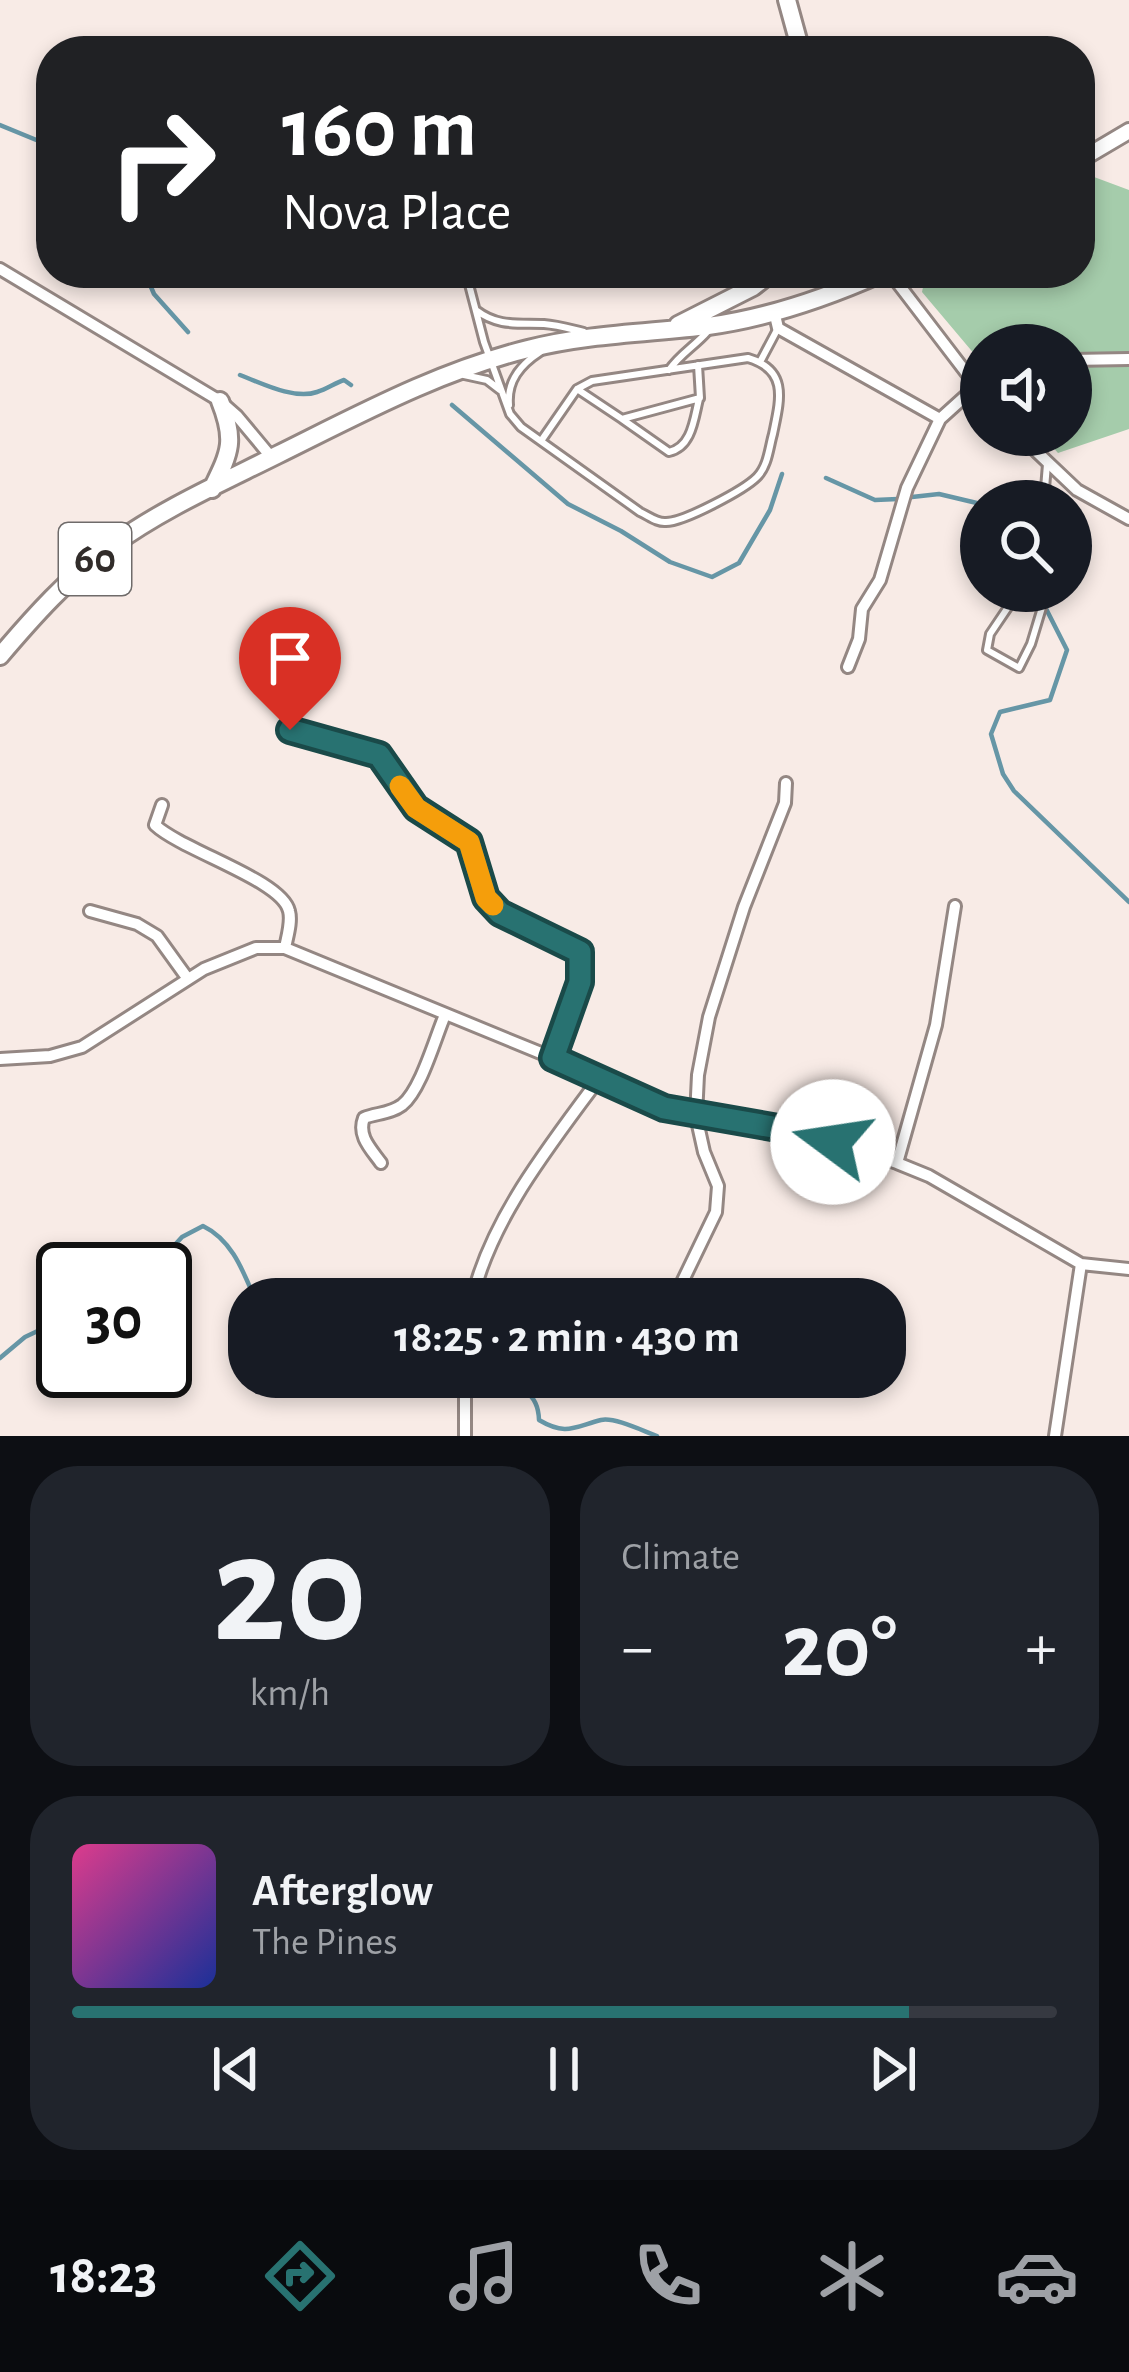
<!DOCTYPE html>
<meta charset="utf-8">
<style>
:root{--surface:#171b24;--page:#20242c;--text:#f1f3f6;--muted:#9ea1a6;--line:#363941;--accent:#287271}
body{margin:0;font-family:"Alegreya Sans",sans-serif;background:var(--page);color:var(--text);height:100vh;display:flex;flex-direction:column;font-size:45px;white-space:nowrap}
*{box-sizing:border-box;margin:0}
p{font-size:39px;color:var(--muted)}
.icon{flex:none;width:66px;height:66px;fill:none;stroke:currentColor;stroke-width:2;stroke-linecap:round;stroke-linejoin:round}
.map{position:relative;height:1436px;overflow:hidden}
.sheet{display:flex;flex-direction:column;gap:30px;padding:30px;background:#0d0f14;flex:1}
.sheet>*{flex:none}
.hud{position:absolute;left:36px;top:36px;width:1059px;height:252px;border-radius:48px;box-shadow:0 6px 18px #0003;background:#202124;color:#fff;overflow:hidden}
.tools{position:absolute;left:960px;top:324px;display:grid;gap:24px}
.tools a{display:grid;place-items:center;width:132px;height:132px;border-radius:50%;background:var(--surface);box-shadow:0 6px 18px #0003;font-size:60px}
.speed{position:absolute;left:36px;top:1242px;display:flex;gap:24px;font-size:60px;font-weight:700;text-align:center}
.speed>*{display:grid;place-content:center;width:156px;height:156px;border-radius:50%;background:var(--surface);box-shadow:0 6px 18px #0003;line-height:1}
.speed .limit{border:6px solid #111;border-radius:18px;background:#fff;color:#111}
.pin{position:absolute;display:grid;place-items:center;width:102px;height:102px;color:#fff;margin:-123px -51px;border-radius:50% 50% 50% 0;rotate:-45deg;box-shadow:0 0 12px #0007}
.pin .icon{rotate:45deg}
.me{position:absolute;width:132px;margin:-66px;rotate:284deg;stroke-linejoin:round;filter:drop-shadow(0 0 9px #0008)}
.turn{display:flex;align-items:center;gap:42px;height:252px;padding:0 48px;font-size:54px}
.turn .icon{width:156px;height:156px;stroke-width:2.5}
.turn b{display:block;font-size:84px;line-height:102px}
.big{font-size:90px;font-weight:600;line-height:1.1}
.sheet .widget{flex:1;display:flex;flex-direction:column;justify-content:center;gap:18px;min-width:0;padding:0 42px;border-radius:48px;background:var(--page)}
.sheet .dial{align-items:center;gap:0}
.dial b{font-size:156px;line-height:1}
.song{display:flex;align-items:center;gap:36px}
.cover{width:144px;height:144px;border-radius:18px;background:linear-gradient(135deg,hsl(330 70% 55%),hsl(230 70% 35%))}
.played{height:12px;border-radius:6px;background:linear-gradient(90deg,var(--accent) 85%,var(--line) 85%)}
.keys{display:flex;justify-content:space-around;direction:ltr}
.heat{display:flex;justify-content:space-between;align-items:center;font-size:66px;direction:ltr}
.sheet .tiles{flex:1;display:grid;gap:30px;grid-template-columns:1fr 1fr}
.widget:last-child{grid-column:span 2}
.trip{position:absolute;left:228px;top:1278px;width:678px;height:120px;border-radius:48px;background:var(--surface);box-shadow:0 6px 18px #0003;font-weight:600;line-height:120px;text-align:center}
.menu{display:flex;height:192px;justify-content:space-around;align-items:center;background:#090b0e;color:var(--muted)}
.menu .icon{width:84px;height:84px}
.menu .current{color:var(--accent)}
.menu b{font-size:54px;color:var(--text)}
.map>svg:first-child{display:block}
.green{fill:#a5ccab}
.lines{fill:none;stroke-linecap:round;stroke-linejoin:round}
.stream{stroke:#6696a6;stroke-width:4.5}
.service-casing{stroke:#948783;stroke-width:12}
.minor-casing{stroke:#948783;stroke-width:16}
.tertiary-casing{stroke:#948783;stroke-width:20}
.primary-casing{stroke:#948783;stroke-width:22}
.service{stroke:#fff;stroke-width:6}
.minor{stroke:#fff;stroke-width:10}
.tertiary{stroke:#fff;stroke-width:14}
.primary{stroke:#fff;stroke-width:16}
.route-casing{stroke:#1a4a49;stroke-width:30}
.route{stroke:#287271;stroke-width:21}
.slow{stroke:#f59e0b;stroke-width:21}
.labels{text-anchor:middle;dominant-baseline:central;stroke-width:10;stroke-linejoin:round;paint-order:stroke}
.shield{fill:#fff;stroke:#6f6b6a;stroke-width:3}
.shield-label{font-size:42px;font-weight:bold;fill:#312c2a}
</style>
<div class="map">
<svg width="1129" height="1436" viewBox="0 0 1129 1436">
<rect width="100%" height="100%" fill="#f8ebe6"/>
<!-- green -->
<path class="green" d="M1086,174L1129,190V429L1058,453L1042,435H1071V345H981V362L922,292L926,273H1080V177Z"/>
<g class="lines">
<!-- stream -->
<path class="stream" d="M0,125L51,146
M145,273L154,294L188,332
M240,375C261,383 294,400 317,392C327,389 335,383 344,380L351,385
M452,405L568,504L621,531L670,562L712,577L739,563L770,510L782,474
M826,478L875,500L898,499
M912,497L939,494L981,504
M1037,591L1067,650L1050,700L1000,712L991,734L1003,774L1014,791L1129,902
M119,1269L172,1248L182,1237L203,1226C232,1240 243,1271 255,1299
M0,1358L25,1337L63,1319
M482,1379C511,1386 538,1385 539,1420C566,1436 574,1427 601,1420C615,1417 643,1431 657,1436"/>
<defs>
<path id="service" d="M466,273L484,342L510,414L521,427L640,512C649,516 657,523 666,522C684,522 744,490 757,477C768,466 769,448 773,434C780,400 789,370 748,358L592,381L577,389L541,441
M476,310C498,327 518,323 544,324C558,325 571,329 584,332
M760,362L778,328
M669,370C680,354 695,346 708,331
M464,375L487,380L500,390
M577,389L622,419L700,398L698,365
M509,405C507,381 520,365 540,352
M622,419L669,452C692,447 694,419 699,399
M1044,501L1047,464
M1019,591L990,634L987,650L1019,668L1031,644L1047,591"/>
<path id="minor" d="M0,269L220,401L237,416L272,458
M890,273L981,392
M774,311L778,328L940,419
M1071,360L1129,359
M1019,435L1077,490L1129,519
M848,667L859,639L862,609L880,580L907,488L940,419L981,382
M290,730L379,755L416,808L469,842L486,898L500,913L580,952L579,982L553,1058
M162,805L155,825C183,851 282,880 289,911C292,922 287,937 285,948
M90,911L137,924L157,936L188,979
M0,1059L50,1056L82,1047L204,969L256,948H285L553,1058L664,1109L801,1132L897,1163L929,1176L1081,1264L1129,1269
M381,1163C371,1149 357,1136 364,1118C376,1113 390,1114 402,1105C421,1090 435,1038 445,1015
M897,1163L936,1025L955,906
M472,1299C492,1217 549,1147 598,1080
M674,1299L716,1212L718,1186L704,1152L696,1116L698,1075L709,1017L744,907L785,803L786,783
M465,1436V1377
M1055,1436L1081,1264"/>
<path id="tertiary" d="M1080,160L1129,131"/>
<path id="primary" d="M787,0L801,51
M678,325L753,287L771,273
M212,489C230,452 236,441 220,401
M0,656C33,617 68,578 110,547C160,510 221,483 277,455C358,415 439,371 528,349C587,334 648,333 708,326C767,318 828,297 882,273"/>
</defs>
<!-- service casing -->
<use href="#service" class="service-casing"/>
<!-- minor casing -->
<use href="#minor" class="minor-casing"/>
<!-- tertiary casing -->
<use href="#tertiary" class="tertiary-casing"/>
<!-- primary casing -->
<use href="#primary" class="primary-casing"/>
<!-- service -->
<use href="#service" class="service"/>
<!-- minor -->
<use href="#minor" class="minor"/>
<!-- tertiary -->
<use href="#tertiary" class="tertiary"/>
<!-- primary -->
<use href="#primary" class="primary"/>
</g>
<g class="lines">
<defs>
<path id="route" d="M290,730L379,755L416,808L469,842L486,898L500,913L580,952V982L553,1058L664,1108L801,1132L833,1142"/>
</defs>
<!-- route casing -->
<use href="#route" class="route-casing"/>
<!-- route -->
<use href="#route" class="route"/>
<!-- slow -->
<path class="slow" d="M400,786L416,808L469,842L486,898L493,905"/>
</g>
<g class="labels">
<!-- shield labels -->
<rect class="shield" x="59" y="523" width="72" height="72" rx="9"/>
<g class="shield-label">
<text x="95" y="559">60</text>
</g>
</g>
</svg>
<div class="tools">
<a><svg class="icon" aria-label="sound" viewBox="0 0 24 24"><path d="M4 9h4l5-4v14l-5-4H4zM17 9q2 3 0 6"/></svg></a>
<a><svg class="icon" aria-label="search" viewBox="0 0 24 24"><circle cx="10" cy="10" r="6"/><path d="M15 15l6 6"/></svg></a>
</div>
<div class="speed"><div class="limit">30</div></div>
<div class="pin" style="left:290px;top:730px;background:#d93025"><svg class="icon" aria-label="arrive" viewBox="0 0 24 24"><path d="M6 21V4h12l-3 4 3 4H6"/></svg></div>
<svg class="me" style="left:833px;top:1142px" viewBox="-20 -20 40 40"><circle r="19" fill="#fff"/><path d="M0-13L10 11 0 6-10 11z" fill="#287271"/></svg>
<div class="trip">18:25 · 2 min · 430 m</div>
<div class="hud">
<div class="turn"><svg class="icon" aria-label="right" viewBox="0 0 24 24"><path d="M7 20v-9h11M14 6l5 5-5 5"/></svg><div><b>160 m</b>Nova Place</div></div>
</div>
</div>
<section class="sheet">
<div class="tiles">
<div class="widget dial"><b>20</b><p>km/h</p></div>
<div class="widget"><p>Climate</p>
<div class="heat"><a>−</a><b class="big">20°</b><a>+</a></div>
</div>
<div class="widget">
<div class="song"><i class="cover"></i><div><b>Afterglow</b><p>The Pines</p></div></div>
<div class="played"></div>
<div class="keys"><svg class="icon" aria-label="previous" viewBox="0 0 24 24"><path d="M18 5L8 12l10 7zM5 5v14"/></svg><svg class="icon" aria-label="pause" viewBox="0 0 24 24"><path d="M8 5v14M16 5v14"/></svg><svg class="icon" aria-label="next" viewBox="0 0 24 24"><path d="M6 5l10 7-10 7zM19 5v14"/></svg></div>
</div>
</div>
</section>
<nav class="menu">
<b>18:23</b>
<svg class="icon current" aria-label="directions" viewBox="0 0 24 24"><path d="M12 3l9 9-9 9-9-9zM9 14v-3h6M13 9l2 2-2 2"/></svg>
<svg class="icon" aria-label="music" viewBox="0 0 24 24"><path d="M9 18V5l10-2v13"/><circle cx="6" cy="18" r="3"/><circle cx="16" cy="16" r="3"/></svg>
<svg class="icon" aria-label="phone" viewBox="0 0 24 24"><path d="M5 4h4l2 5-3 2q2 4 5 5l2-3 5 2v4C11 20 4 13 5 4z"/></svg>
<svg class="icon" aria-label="climate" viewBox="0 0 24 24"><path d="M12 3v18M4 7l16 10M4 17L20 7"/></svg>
<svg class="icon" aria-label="car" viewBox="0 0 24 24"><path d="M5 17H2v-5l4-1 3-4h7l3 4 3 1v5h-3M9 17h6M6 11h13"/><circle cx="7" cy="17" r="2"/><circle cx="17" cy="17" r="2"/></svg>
</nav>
